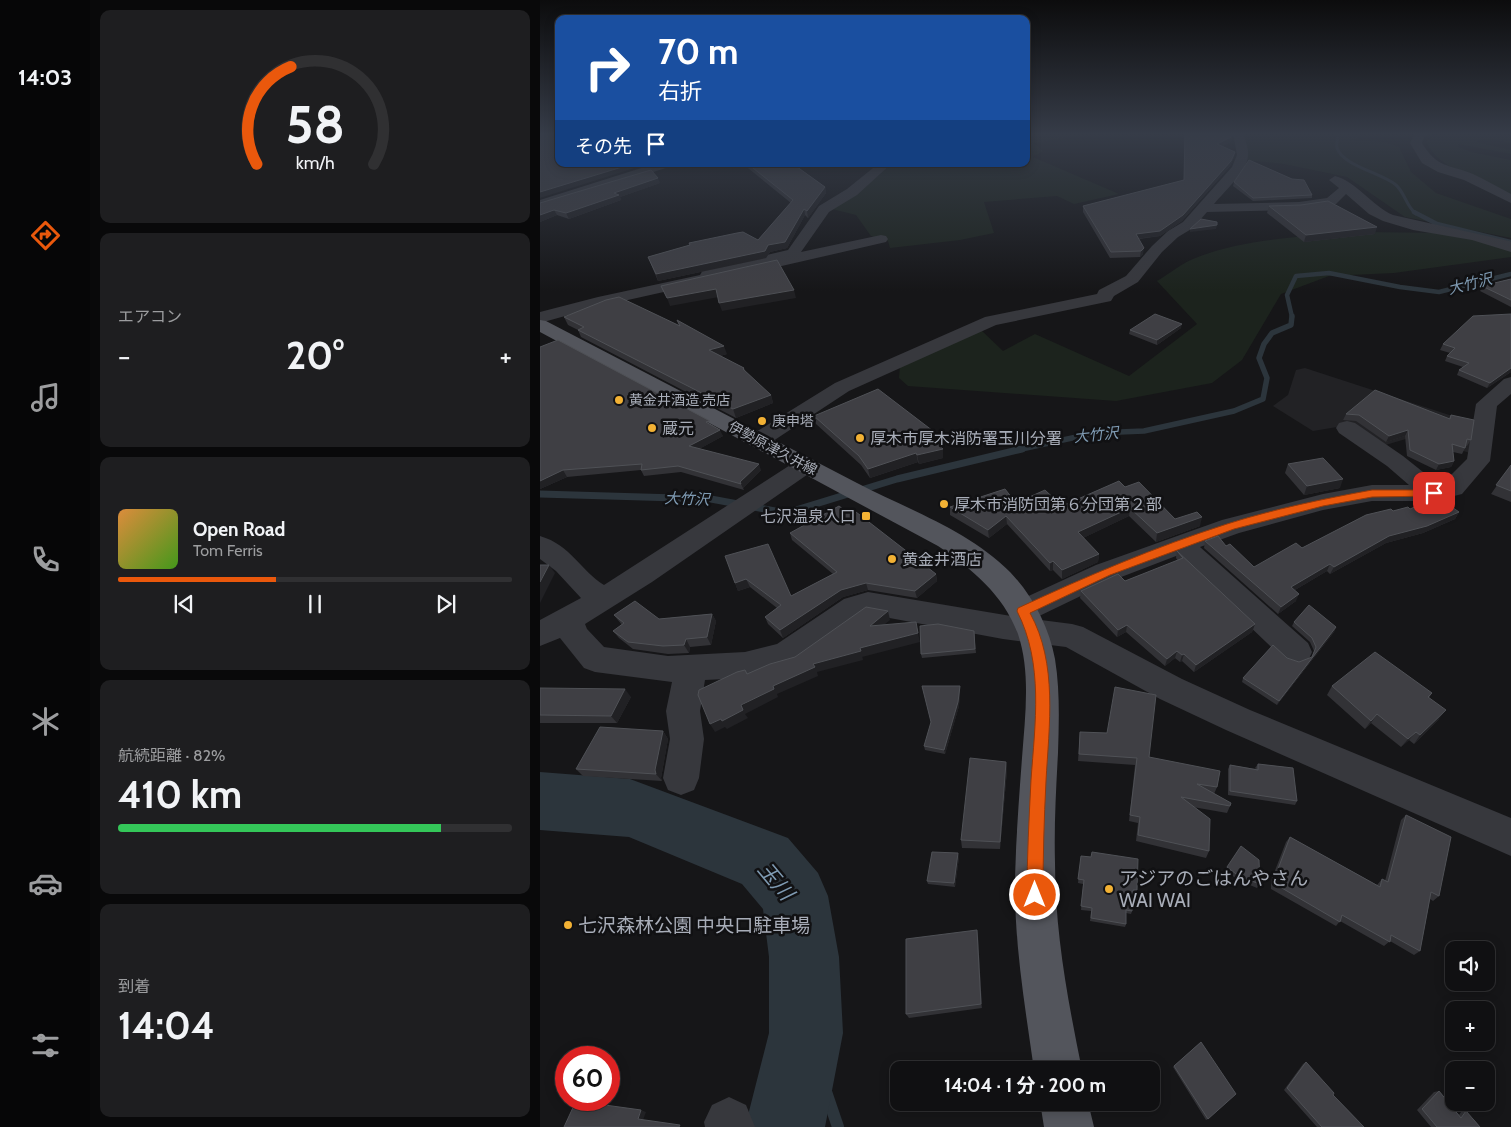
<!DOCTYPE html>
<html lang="ja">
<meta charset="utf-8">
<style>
:root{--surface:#101012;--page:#1e1e20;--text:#f1f3f6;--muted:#9c9d9f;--line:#303032;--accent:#ea580c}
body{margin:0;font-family:Cabin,"Noto Sans JP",sans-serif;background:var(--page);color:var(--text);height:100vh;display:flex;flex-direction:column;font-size:19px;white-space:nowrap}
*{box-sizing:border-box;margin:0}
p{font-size:16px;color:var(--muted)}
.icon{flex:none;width:28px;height:28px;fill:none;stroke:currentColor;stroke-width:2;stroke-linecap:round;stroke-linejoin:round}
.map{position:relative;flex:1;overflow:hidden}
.details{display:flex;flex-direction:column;gap:10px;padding:10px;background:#09090a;width:450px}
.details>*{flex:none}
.hud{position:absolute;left:15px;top:15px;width:475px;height:152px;border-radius:10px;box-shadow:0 2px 12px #0003,0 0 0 1px var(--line);background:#1a4fa0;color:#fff;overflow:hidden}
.controls{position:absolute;left:905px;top:941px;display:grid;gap:10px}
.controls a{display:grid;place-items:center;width:50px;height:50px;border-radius:10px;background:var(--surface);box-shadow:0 2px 12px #0003,0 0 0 1px var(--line);font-size:25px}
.speed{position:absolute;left:15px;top:1046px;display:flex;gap:10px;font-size:25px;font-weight:700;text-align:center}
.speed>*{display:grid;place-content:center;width:65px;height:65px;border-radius:50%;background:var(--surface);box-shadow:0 2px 12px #0003,0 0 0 1px var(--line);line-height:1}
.speed .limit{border:8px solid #d22;background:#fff;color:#111}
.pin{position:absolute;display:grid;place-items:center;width:42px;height:42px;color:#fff;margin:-21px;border-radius:10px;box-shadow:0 2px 8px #0006}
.me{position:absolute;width:55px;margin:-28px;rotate:0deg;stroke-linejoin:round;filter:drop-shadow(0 0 4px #0008)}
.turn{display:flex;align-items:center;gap:18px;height:105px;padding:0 20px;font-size:22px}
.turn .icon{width:65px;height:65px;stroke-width:2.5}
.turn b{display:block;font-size:35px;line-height:42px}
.then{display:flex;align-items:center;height:48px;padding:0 20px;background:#0003;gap:10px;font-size:19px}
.big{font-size:38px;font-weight:700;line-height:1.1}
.details .widget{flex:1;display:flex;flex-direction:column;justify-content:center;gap:8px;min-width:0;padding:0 18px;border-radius:10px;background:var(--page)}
.details .dial{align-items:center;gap:0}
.dial svg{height:130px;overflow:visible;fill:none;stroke:var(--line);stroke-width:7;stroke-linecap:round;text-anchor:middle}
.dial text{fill:var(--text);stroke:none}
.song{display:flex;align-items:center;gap:15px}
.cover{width:60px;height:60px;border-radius:8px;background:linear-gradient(135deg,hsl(30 70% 55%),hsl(100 70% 35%))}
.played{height:5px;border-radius:2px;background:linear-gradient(90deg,var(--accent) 40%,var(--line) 40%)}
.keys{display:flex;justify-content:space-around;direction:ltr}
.heat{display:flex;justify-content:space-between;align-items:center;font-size:28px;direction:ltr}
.charge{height:8px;border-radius:4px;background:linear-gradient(90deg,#34c759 82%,var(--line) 0)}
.trip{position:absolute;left:350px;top:1061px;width:270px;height:50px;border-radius:10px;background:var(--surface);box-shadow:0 2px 12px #0003,0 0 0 1px var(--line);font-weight:700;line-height:50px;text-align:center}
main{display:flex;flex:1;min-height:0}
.tabs{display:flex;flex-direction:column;width:90px;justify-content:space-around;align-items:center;background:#060607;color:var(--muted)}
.tabs .icon{width:35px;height:35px}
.tabs .current{color:var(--accent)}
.tabs b{font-size:22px;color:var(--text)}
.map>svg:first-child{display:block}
.built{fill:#222225}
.green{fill:#1c231d}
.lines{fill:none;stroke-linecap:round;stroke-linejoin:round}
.stream-far4{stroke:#2c353c;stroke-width:3}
.stream-far3{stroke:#2c353c;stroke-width:4.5}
.stream-far2{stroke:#2c353c;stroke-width:5.5}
.stream-far1{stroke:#2c353c;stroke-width:7}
.stream{stroke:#2c353c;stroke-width:12}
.river{fill:#2c353c;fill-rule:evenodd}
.minor{fill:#37383d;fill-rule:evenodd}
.major{fill:#53555c;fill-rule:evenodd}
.wall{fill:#323236}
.shaded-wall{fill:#212124}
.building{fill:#3f3f44;stroke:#4f5156}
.route{fill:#ea580c;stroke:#983908}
.poi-dot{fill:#f2b134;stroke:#111113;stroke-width:2}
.labels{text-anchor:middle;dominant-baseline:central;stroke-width:5;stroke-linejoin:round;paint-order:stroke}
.far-poi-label{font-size:14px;fill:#a8adb8;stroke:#111113;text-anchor:start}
.far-street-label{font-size:14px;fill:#a8adb8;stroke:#111113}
.far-water-label{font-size:15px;font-style:italic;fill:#7f9bb3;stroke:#111113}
.poi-label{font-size:16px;fill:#a8adb8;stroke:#111113;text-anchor:start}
.near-poi-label{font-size:19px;fill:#a8adb8;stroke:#111113;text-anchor:start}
.near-water-label{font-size:21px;font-style:italic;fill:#7f9bb3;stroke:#111113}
</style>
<main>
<nav class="tabs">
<b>14:03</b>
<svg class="icon current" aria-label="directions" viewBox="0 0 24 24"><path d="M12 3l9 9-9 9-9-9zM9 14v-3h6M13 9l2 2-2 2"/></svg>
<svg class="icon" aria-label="music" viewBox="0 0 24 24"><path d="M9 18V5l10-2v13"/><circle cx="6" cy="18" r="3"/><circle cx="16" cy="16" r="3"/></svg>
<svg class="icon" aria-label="phone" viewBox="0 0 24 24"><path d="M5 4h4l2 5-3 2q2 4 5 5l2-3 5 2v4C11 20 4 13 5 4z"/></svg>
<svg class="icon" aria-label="climate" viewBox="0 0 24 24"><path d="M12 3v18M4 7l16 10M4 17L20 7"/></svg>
<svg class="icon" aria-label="car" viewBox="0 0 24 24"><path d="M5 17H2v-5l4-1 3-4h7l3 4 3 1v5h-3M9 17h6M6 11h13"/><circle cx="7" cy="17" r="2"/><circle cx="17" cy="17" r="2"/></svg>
<svg class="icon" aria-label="filters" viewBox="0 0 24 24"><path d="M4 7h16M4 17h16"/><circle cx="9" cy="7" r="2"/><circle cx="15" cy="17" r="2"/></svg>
</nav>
<section class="details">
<div class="widget dial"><svg viewBox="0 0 100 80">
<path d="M14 69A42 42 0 1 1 86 69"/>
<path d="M14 69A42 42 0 0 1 35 9" stroke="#ea580c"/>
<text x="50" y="56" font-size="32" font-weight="700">58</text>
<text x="50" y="72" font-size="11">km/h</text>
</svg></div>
<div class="widget"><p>エアコン</p>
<div class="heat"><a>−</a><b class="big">20°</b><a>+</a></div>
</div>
<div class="widget">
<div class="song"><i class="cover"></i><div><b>Open Road</b><p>Tom Ferris</p></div></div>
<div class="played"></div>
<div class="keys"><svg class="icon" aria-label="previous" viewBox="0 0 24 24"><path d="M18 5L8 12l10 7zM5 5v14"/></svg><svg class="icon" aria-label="pause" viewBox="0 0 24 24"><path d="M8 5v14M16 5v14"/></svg><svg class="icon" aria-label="next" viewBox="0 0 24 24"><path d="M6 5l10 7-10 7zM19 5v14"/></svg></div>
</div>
<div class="widget"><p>航続距離 · 82%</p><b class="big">410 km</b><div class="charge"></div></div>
<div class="widget"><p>到着</p><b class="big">14:04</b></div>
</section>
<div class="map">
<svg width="971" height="1127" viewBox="0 0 971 1127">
<rect width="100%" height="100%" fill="#161618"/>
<!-- built -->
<path class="built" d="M765,368L937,424L933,454L876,436L842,446L797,427L773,431L733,406L748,395L756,370Z"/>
<!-- green -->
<path class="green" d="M486,133H553L494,143L503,151L493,157L579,194L534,204L517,196L444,202L454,233L420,240L350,248L348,241L331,236L316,215L292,209L339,175L350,164H486Z
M701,133H815L821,138L809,140L846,142L859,147L871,172L896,193L971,219V238L865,217L807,177L744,164L705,160Z
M918,133H941L971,137V143C961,141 944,136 936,142L971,150V154L918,144L919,147L931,152L971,160V195C945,183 898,169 886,142L893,136Z
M822,232L905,233L971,244V257L854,273L789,276L741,294L702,360L672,383L576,401L368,386L359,378L360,367L441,330L463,351L495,334L589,376L657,324L617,281C629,274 641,264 653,259C702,238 769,236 822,232Z"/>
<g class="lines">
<!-- stream-far4 -->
<path class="stream-far4" d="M798,133C798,138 796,144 797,148C803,166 842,173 856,185C865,193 866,206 876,214"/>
<!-- stream-far3 -->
<path class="stream-far3" d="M874,212L897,224L971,242
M752,317L747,295L756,276L789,273L860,287L899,292L971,274"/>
<!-- stream-far2 -->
<path class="stream-far2" d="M477,450L555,433L604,431L694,411L723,399L727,378L719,358L724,344L732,333L751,325L752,316"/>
<!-- stream-far1 -->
<path class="stream-far1" d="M0,494L171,499L246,513L357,479L482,449"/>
<!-- stream -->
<path class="stream" d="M266,1033L298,1127"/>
<!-- river -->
<path class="river" d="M0,772L90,779L248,838L278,873L288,896L299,957L303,1033L285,1127H205L229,1033V957L223,909L202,884L89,837L0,830Z"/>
<!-- minor -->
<path class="minor" d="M693,133H703C705,140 709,148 708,156C707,171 684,192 674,204L759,202L787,198L799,188L789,180L795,176C816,181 832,206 853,215L969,241L971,242V252L932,240L873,230L843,221L829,214L806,194L796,204L759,210L667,212L653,228L638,237L622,252L598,282L574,296L571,301L456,325L309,391L227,445L219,447L211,445L208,440L211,435L295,383L445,317L557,294L559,290L586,276L612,246L628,231L643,222L692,167L697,155Z
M875,133H891L884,137L882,143C897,168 908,164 933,174C946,180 958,187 971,194V203L924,180L898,172L882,163L870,143Z
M114,164H131L129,167L0,208V200Z
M338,164H351L317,195L289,212L261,252L341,235L346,236L348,239L346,242L203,275L196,271L176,276L173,281L61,306L0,323V312L58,297L160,275L163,270L248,250L279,206L307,189Z
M971,377V394L957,406L950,461L922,494L894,501H832L783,510L699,533L660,547L768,643L772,652L768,661L757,665L746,661L636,556L576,579L493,619L532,624L543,627L642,679L710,710L971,818V856L686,730L620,699L526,647L463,639L328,614L257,664L205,678L165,680L160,711L164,739L159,778L154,790L141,795L128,790L123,778L130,739L126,711L132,682L55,672L44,668L20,638L0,646V620L41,598L16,571L0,559V536C31,545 41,571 64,585L258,460L266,458L274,460L278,465L274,470L112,582L45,624L47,629L64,647L128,656L205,652L237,644L304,599L328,592L471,616L468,611L473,603L556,565L682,520L783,494L832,485H869L847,466L799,433L796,428L799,423L807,421L815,423L863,456L898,484L904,482L927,459L936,404L964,379Z
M189,1097L206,1105L215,1127H165L164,1122L172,1105Z"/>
<!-- major -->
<path class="major" d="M0,320L6,321C110,375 213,429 317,483C369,510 428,530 470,572C493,596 509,627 515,659C520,690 519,722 518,753C516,790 514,826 515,863C515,933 528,1001 542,1070H494C485,1006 474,943 475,878C476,838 479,798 482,758C485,717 491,673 478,634C463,594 432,569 398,546L0,332Z
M500,1102H548L554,1127H504Z"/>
</g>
<!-- wall -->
<path class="wall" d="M644,133H692V139H691V142L682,146L695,152L694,157L690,166L642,221L620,236L599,239L603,254L600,257L570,258L543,212V206L644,181Z
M203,164H253L285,187L286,193L268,218L265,215L247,248L230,252L226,258L118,281L108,257L150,245L149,243L218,240L251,203Z
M752,179L772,195V198L713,201L693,186L694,182Z
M120,183L80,197L81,200L29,219L17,215L0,222V203Z
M729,206L835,234L764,242L727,213Z
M971,279V307L940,291L942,286Z
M971,314V372L947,388L917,375L919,370L923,367L905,361L907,356L910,353L900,350L903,344Z
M24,317L187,354L180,356L204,368L206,372L231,395L233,403L196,418L41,337L38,330L28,325Z
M641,328L617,345L589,334L590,330Z
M0,347L172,425L183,436L159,449L221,470L203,488L204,490L141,472L104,476L101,470L27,477L0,489Z
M806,414L909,418L911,415L931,440L927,446H926L922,454L913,452L914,461L911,467L896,470L867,456L865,436L846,442L816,421L803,420Z
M274,416L394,440H393L403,449V458L379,464L378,462L330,478L321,465L276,424Z
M748,464L800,488L764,495L745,473Z
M971,465V502L951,494Z
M585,487L635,519L660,526L616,542L589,516L543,538L559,554L558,562L522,579L513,570L510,571L467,524L449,538L410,515V507L476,503L522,506Z
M870,509L919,512L915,519L883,533L846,543L790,574L787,571L755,590L756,601L738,614L664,548L665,541L686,546L714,567L853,511Z
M311,515L396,574L397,581L377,598L328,590L303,597L243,638L228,624L225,617L237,608L210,587L198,591L185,556L251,596L293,574L252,540L250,533Z
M637,551L715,624L712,632L654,672L642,661L640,662L635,658L625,666L586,632L577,637L540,598L541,591L585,581L638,561L636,558Z
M172,614L176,621L171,645L150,647L149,653L128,654L93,649L79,638L73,631L82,625L74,615L119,619Z
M754,622L796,627L794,632L737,705L702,682L703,678L747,658L759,662L771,658L774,651L770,642L752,626Z
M434,631L436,653L382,658L381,654Z
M420,686V690L419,706L405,754L385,750L384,746Z
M792,686L892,693L889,698L899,719L874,744L869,740L861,747L831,723L825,729L787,695Z
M0,688L91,697L77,723H0Z
M123,731L128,739L121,778L122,781L43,776L36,769Z
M540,732L609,757L677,787L674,794L690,806L687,813L653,807L669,851L666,858L596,841L598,823L589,821L595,765L538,761Z
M466,762L467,770L460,849L422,848L421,840Z
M718,764L757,801L755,805L688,795V769L690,765L716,769L715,768Z
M866,815L899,896L893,901L890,899L880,951L874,955L850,941L844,946L800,921L796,926L731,889V881L746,842L750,837L837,885L842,879L845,881L861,820Z
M541,856L597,890L596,894L593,893L592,911L591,914L586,913V924L585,927L550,921L551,911L541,910L543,884L538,883Z
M419,857L415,887L388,884L387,881Z
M687,867L720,884L717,888L698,880L685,870Z
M438,936L442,1008L369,1018L366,1014Z
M661,1042L668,1119L666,1120L633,1067Z
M766,1062L793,1095L824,1127H777L744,1090L763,1064Z
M899,1091L919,1115L921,1112L926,1111L940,1127H891L877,1110L894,1092Z"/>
<!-- shaded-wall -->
<path class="shaded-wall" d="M690,133H692V135L693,134L691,142L676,149L677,144Z
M695,152L694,157L690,166L642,221L620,236L595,239L596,234Z
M92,164H104V165L0,198V192Z
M118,178L120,183L80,197L81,200L29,219L26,213L74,193Z
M285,187L286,193L268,218L267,211Z
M264,209L265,215L247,248L230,252L226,258L118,281L116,274L228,245Z
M14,210L17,215L0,222V215Z
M677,225L676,229L650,232V229Z
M837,227L835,234L764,242L766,235Z
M604,248L603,254L600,257L601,251Z
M176,289L179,297L130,306L127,298Z
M254,290L256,298L182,311L179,303Z
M642,324L641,328L617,345V340Z
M184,346L187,354L172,358L169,350Z
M971,368V372L947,388L950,383Z
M231,395L233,403L196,418L193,409Z
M180,430L183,436L152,453L149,446Z
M868,430L865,436L846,442L849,436Z
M393,431L394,440L388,443L387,434Z
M403,449V458L379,464L377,455Z
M376,453L378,462L330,478L328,469Z
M914,461L911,467L896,470L899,464Z
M219,464L221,470L203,488L200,482Z
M23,470L27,477L0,489V481Z
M803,479L800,488L764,495L767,486Z
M590,508L589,516L537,541L538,532Z
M919,512L915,519L883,533L846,543L790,574L794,567L849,536Z
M466,516L467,524L449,538L448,530Z
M662,517L660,526L616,542L617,533Z
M559,554L558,562L522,579V570Z
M513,561V570L510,571V563Z
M790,564L787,571L748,594L751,587Z
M9,565L15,573L0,603V582Z
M396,574L397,581L377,598L375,591Z
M206,579L210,587L198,591L195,583Z
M326,583L328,590L303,597L243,638L240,630L301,590Z
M759,594L756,601L738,614L741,607Z
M348,611L350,620L332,635L330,626Z
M172,614L176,621L171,645L167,637Z
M715,624L712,632L654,672L656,665Z
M587,625L586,632L577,637L578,630Z
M796,627L794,632L737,705L739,701Z
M378,633L380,642L322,657L320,648Z
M146,639L150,647L149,653L144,645Z
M321,651L323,660L277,672L278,676L237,694L238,697L205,714L208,718L187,729L185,727L175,732L170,724L181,719L233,686L273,664Z
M637,651L635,658L625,666L627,659Z
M644,654L642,661L640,662L642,655Z
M420,686V690L419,706L405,754L404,750Z
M85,689L91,697L77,723L71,716Z
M906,710L899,719L874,744L880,735Z
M837,714L831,723L825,729L831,721Z
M123,731L128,739L121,778L122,781L116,774L115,770Z
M876,732L869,740L861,747L868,739Z
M466,762L467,770L460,849V842Z
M418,853L419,857L415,887L414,883Z
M437,930L438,936L442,1008L441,1004Z
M101,1110L106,1112L103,1120L98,1119Z"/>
<!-- building -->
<path class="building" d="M0,133H19V164H92L0,192Z
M645,133H690L693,134L688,137H691L677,144L695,152L691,161L643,215L620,231L596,234L604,248L601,251L571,252L543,206L644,180Z
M709,160L752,179L764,180L772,195L713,198L694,182Z
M208,164H253L285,187L267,211L264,209L245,242L228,245L225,251L116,274L108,257L150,245L149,243L197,233L203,232L218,240L253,200Z
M111,170L118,178L74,193L79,195L26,213L14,210L0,215V203Z
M788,201L837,227L766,235L729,206L761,205Z
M661,219L677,222V225L650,229Z
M237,260L254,290L179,303L176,289L127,298L121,286Z
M971,279V300L942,286Z
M79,297L140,326L137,320L184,346L169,350L204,368L203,369L231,395L193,409L38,330L44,327L24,317L66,300Z
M615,314L642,324L617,340L590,330Z
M971,314V368L950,383L919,370L929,363L907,356L915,348L903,344L933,316Z
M18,340L170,421L166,422L180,430L149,446L219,464L200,482L201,484L138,466L101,470L102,464L23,470L0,481V347Z
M338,389L393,431L387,434L403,449L377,455L376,453L328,469L319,456L274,416Z
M835,390L910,419L911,415L934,420L931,440L927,439L925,448L912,444L914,461L899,464L870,450L868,430L849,436L819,415L806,414Z
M783,458L803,479L767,486L748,464Z
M971,465V491L956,485Z
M579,481L585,487L599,482L635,519L657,512L662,517L617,533L590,508L538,532L559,554L522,570L513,561L510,563L466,516L448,530L410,507L465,489L476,503L505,490L522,506Z
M898,497L919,512L887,526L849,536L794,567L790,564L751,587L759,594L741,607L665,541L678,536L686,546L690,544L714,567L756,543L762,548L826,515L851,509L853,511L868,507L870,509Z
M299,506L311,515L316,512L396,574L375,591L326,583L301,590L240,630L225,617L241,605L206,579L195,583L185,556L228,544L251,596L297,572L250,533Z
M637,551L715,624L656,665L644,654L642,655L637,651L627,659L587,625L578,630L541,591L578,574L585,581L643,558Z
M0,565H9L0,582Z
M95,601L119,619L172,614L167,637L146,639L144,645L123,646L88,642L73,631L84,623L74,615Z
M769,605L796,627L739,701L703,678L733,645L747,658L759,662L772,657L776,647L772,638L754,622Z
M326,607L348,611L330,626L376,622L378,633L320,648L321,651L273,664L275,667L233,686L234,689L201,705L203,710L182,721L181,719L170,724L158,695L159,690L197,672L205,670L207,674L230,664L255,657Z
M398,624L434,631L435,649L381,654L380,626Z
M835,652L892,693L888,697L906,710L880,735L876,732L868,739L837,714L831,721L792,686Z
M382,686H420L418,702L404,750L384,746L391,722Z
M575,687L616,695L609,757L680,771L677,787L657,784L691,803L690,806L641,797L670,819L669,851L598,835L600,817L590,815L597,758L539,754L540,732L567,733Z
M0,688L85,689L71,716L0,715Z
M60,727L123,731L115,770L116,774L36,769Z
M430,758L466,762L460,842L421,840Z
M718,764L753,768L757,801L690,791V765L718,770Z
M866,815L911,837L899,896L891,892L880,951L851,935L850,942L802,915L800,922L735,884V877L750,837L840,887L842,879L848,882Z
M701,846L719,860L720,884L700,877L687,867Z
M392,852L418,853L414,883L387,881Z
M552,852L598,859L597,890H593L592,911L586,910V924L551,918L552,908L541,906L544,880L538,879L541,856L551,857Z
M437,930L441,1004L366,1014V939Z
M661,1042L696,1094L668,1119L634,1066Z
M766,1062L794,1093L793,1095L824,1127H782L747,1088Z
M899,1091L921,1118L926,1111L940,1127H897L882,1109Z
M36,1101L101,1110L98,1119L140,1125L139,1127H24Z"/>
<!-- sky -->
<linearGradient id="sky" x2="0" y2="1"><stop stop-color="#0c0c0d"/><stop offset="0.46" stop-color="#363c48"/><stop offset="1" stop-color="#363c48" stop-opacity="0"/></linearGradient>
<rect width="971" height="291" fill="url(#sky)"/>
<!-- route -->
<path class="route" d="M832,490H894L899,493L894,496L832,497L783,506L694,529L570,575L490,613C518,664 509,725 506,781C504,819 503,857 503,895L501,901L495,903L489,901L487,895C487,857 489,819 491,780C495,723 504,664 477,611L478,608C547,576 615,547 687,524C734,509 783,499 832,490Z"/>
<!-- markers -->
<g class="poi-dot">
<circle cx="79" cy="400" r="5"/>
<circle cx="222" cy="421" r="5"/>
<circle cx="112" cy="428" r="5"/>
<circle cx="320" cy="438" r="5"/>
<circle cx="404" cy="504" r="5"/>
<rect x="321" y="511" width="10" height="10" rx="2.5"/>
<circle cx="352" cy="559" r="5"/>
<circle cx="569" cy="889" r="5"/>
<circle cx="28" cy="925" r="5"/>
</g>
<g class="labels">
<!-- far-poi labels -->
<g class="far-poi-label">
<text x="89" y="400">黄金井酒造 売店</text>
<text x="232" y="421">庚申塔</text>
</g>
<!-- far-street labels -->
<g class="far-street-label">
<text transform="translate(233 448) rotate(28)">伊勢原津久井線</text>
</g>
<!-- far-water labels -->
<g class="far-water-label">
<text transform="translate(930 284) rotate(-14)">大竹沢</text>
<text transform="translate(556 435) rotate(-6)">大竹沢</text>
<text transform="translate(147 499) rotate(2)">大竹沢</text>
</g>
<!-- poi labels -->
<g class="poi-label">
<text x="122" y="428">蔵元</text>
<text x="330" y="438">厚木市厚木消防署玉川分署</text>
<text x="414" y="504">厚木市消防団第６分団第２部</text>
<text x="316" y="516" text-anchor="end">七沢温泉入口</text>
<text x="362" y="559">黄金井酒店</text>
</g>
<!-- near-poi labels -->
<g class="near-poi-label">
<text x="579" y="878">アジアのごはんやさん<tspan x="579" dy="22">WAI WAI</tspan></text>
<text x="38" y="925">七沢森林公園 中央口駐車場</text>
</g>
<!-- near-water labels -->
<g class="near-water-label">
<text transform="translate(236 881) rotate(50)">玉川</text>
</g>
</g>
</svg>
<div class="controls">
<a><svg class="icon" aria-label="sound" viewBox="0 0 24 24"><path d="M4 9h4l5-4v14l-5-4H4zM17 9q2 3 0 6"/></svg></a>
<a>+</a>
<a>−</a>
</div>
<div class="speed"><div class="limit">60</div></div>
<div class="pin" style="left:894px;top:493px;background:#d93025"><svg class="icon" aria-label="arrive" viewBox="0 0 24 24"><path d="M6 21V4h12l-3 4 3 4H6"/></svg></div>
<svg class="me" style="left:495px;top:895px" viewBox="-20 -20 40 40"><circle r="17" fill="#ea580c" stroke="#fff" stroke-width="3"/><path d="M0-11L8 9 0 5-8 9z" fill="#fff"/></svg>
<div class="trip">14:04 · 1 分 · 200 m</div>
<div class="hud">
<div class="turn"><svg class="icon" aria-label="right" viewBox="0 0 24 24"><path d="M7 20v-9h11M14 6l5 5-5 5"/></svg><div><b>70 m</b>右折</div></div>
<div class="then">その先<svg class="icon" aria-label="arrive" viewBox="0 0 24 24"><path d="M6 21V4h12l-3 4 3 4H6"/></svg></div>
</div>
</div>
</main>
